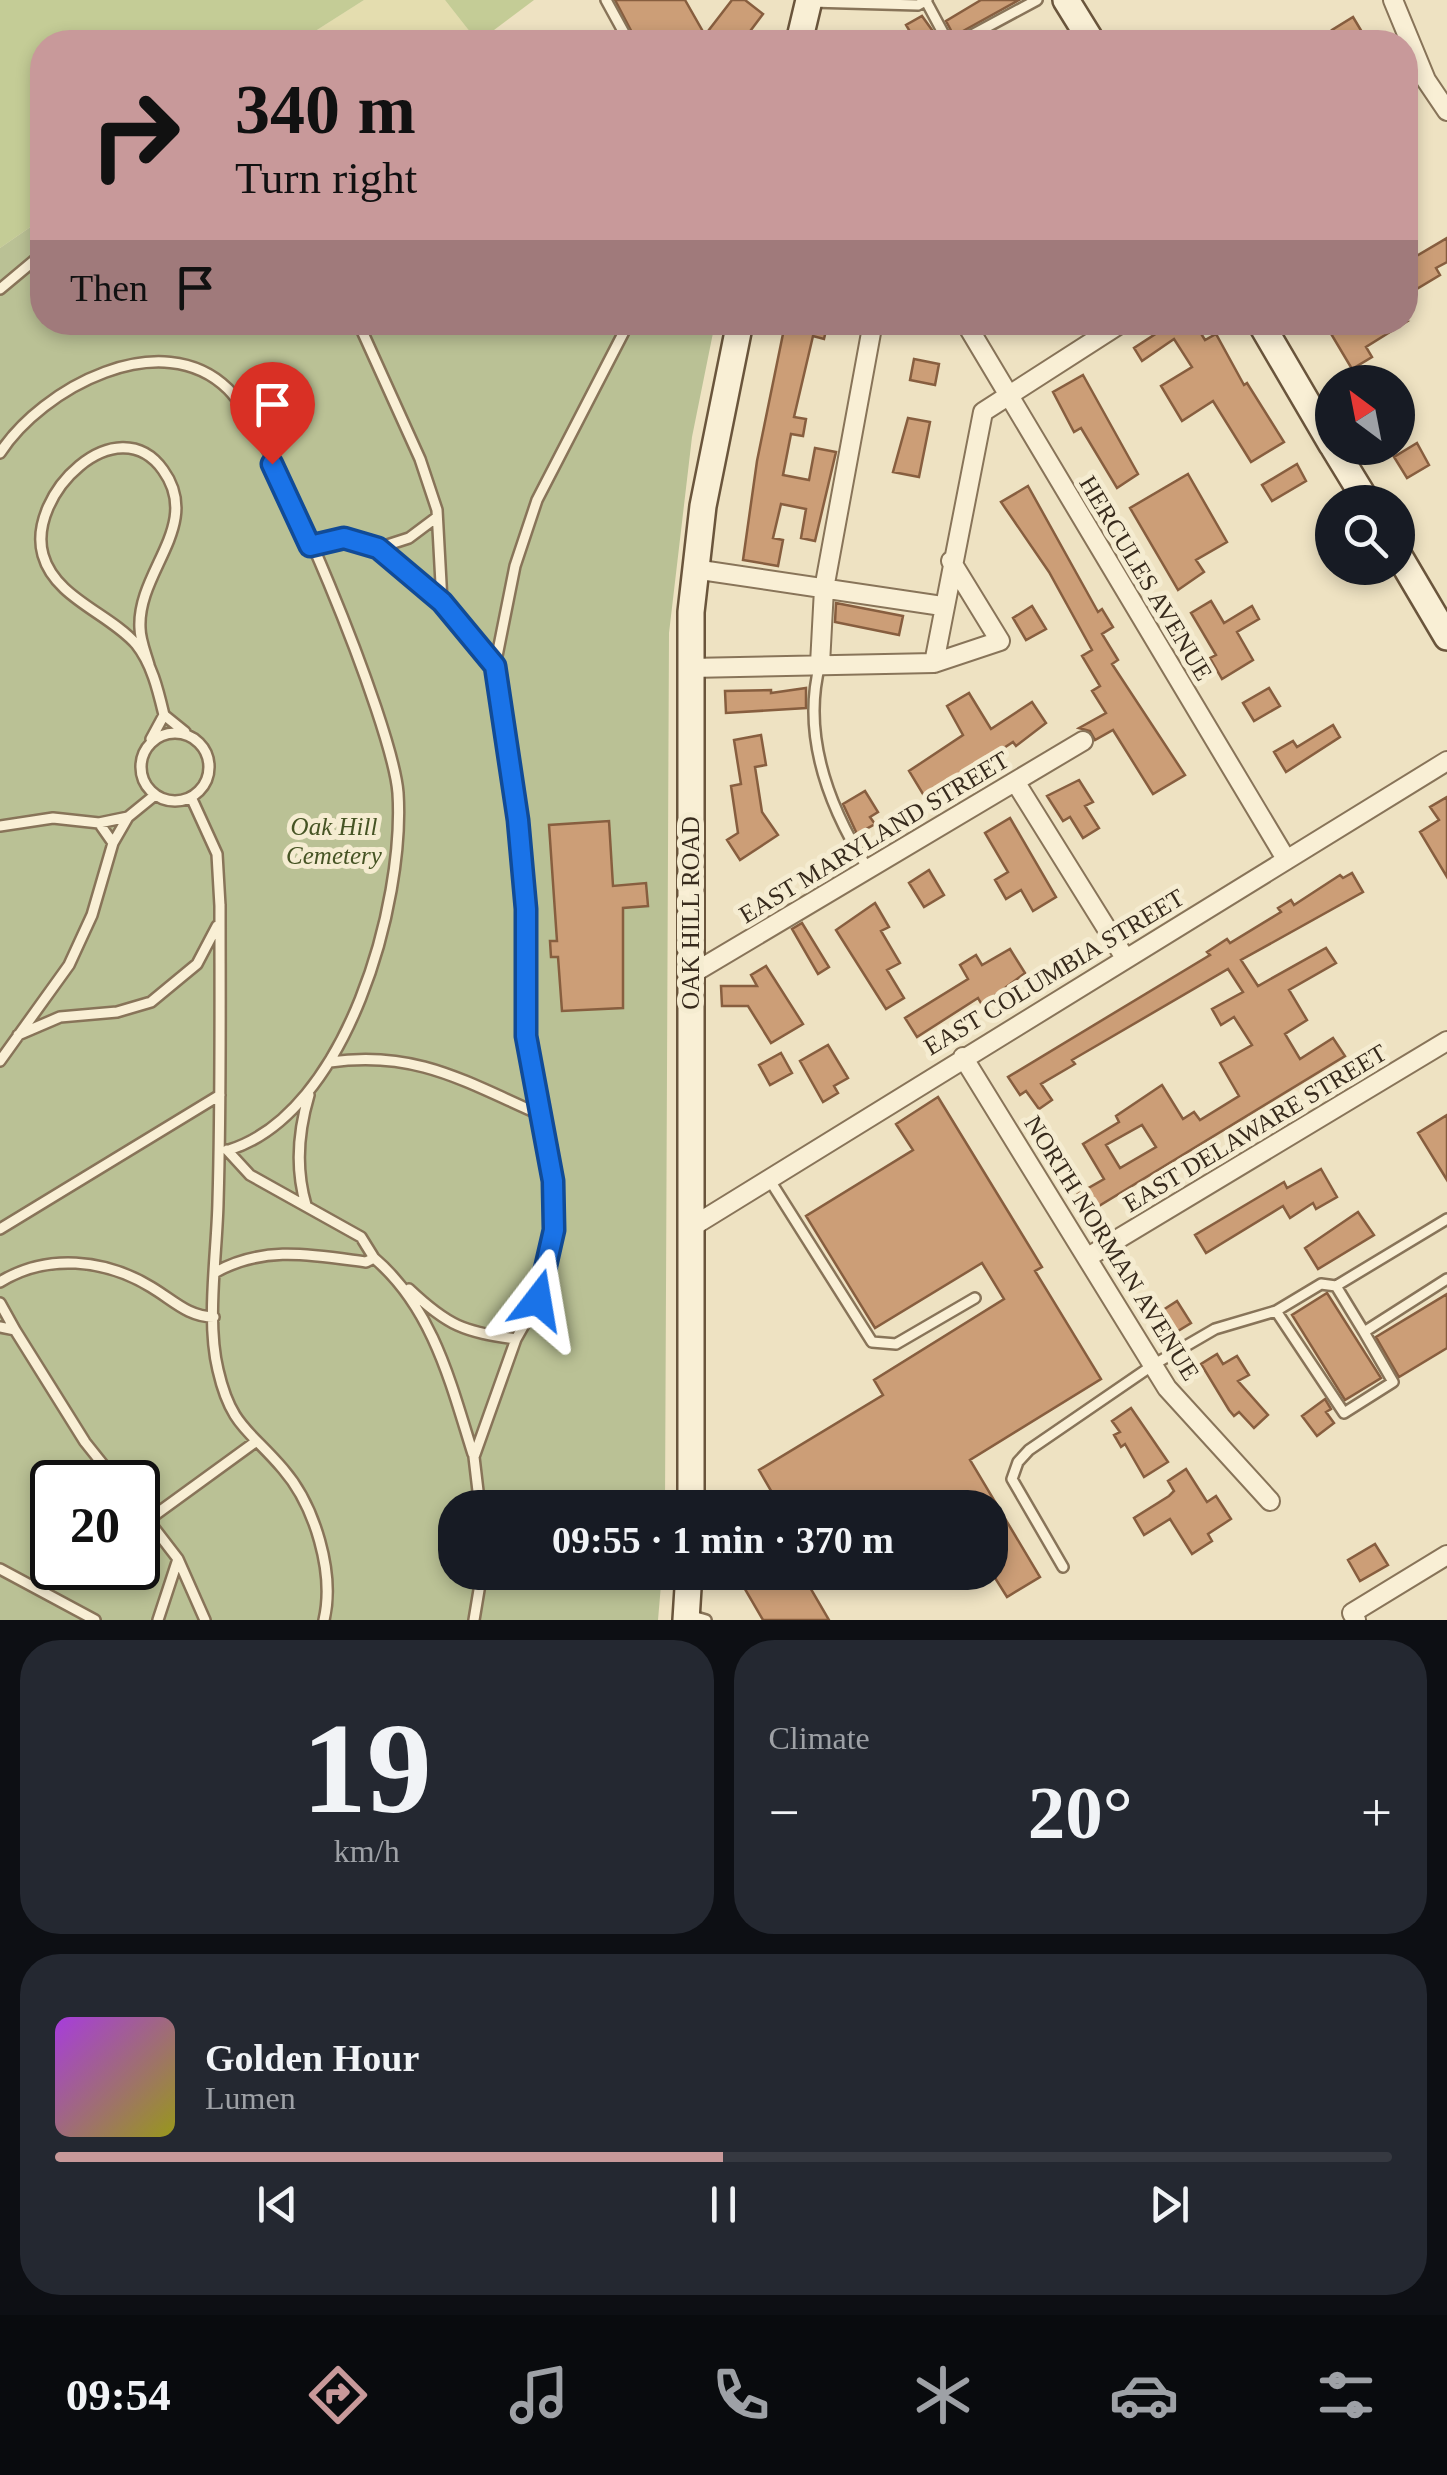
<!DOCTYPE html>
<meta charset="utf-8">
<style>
:root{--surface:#171b24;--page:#242831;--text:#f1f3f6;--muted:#9ea1a6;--line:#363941;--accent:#c8999a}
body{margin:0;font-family:Georgia,serif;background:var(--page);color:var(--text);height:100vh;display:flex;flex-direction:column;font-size:38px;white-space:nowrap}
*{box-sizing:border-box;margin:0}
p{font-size:32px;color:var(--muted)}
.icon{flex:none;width:55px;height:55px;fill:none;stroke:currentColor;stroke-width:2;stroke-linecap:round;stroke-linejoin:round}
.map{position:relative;height:1620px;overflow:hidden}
.details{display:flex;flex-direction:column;gap:20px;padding:20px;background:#0d0f14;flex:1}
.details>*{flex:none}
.top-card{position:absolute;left:30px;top:30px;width:1388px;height:305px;border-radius:40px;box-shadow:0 5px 15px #0003;background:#c8999a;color:#111;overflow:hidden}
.needle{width:65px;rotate:328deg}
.buttons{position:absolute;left:1315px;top:365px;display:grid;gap:20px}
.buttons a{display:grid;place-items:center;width:100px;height:100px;border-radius:50%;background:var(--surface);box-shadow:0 5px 15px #0003;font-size:50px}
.speed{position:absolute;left:30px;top:1460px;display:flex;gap:20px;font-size:50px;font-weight:700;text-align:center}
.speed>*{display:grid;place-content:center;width:130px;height:130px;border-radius:50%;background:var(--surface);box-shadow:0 5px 15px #0003;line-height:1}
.speed .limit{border:5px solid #111;border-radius:15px;background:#fff;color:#111}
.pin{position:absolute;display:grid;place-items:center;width:85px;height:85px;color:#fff;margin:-102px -42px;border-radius:50% 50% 50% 0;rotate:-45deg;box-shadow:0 0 10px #0007}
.pin .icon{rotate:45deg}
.me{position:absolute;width:110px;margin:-55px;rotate:14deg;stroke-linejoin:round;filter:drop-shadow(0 0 8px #0008)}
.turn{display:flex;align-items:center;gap:35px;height:210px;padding:0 40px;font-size:45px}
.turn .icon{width:130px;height:130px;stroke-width:2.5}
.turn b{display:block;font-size:70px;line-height:85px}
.then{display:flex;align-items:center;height:95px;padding:0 40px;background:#0003;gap:20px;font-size:38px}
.big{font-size:75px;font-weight:600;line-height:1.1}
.details .tile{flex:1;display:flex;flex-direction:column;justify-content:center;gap:15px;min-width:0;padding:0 35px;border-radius:40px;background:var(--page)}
.details .dial{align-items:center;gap:0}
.dial b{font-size:130px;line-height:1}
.song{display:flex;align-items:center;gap:30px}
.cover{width:120px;height:120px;border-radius:15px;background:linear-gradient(135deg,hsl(280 70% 55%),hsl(60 70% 35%))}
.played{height:10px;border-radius:5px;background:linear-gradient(90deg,var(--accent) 50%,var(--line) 50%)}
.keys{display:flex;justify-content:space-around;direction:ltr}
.heat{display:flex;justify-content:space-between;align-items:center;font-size:55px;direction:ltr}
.details .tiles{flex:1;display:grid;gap:20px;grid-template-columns:1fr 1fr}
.tile:last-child{grid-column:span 2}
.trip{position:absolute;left:438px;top:1490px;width:570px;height:100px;border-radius:40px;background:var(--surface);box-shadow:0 5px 15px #0003;font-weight:600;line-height:100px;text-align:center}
.menu{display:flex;height:160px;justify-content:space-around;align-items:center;background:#090b0e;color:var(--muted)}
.menu .icon{width:70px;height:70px}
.menu .active{color:var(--accent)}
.menu b{font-size:45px;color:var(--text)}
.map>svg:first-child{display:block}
.farmland{fill:#e4ddaf}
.green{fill:#c4cc96}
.cemetery{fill:#bac195;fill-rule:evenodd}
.building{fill:#cc9e77;stroke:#875e3f;stroke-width:2.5;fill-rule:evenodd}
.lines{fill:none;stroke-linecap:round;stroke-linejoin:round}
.service-casing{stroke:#887459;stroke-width:14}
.minor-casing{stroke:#887459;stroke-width:22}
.secondary-casing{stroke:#6a553c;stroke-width:30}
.service{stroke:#f9efd5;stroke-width:9}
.minor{stroke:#f9efd5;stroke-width:18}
.secondary{stroke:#f9efd5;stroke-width:25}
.route-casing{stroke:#114b97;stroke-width:25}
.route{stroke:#1a73e8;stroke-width:18}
.labels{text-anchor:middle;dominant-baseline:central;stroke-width:10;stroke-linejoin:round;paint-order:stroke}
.street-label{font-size:25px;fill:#382b1d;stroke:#f5ecd1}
.park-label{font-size:25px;font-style:italic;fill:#465424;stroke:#f5ecd1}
</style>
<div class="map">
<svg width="1447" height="1620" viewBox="0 0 1447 1620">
<rect width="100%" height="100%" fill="#eee2c2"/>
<!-- farmland -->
<path class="farmland" d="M364,0H445L478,42H298Z"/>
<!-- green -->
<path class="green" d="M0,0H364L298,42H42V219L0,248Z
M445,0H534L478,42Z"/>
<!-- cemetery -->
<path class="cemetery" d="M42,219V322L715,323L692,437L669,633L665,1507L455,1508V1572L662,1573L658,1620H0V248ZM52,1482H138V1568H52Z"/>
<!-- building -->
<path class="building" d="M615,0H685L705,35L732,0H745L763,14L742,42H637Z
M981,0H1019L954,36L946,21Z
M922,16L932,30L939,42H911L915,40L906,25Z
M1353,17L1368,42H1339L1332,30Z
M1447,238V262L1436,268L1440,275L1415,290L1405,273L1412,268L1408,261Z
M778,322H828L824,339L813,336L794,417L806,419L803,436L791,434L783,475L809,480L815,448L836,452L815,541L801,538L806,509L781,504L773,538L783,540L778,566L743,560L757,461L784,329L778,328Z
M1174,322H1194L1205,340L1216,334L1244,385L1247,383L1284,442L1251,462L1213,401L1182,421L1161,386L1192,367L1174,339L1142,361L1134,348Z
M1324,322H1406L1366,347L1372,357L1352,369Z
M914,359L939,364L935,385L910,380Z
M1083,375L1138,474L1117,488L1081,428L1074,432L1053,392Z
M908,418L930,422L919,477L893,472Z
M1417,443L1429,465L1407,478L1394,457Z
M1297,464L1306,481L1272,501L1262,485Z
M1188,474L1227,542L1196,560L1204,572L1178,590L1130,508Z
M1028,486L1098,612L1102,609L1113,627L1102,634L1118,660L1112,664L1185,775L1153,794L1113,730L1095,740L1090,731L1079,728L1106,713L1092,691L1100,686L1082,656L1092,650L1049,572L1001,502Z
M1211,601L1224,623L1252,606L1259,619L1237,632L1253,660L1222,679L1210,658L1216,655L1191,613Z
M836,603L903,616L899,635L835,622Z
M1032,606L1046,629L1026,640L1013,618Z
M806,688V708L726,713L725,691L771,690V693Z
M1269,688L1280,706L1254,721L1243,703Z
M969,693L991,729L1032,702L1046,723L1016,746L1013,742L926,799L909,771L963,735L947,706Z
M1333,725L1340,737L1286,772L1274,752L1293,741L1297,747Z
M761,735L766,765L755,767L762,812L778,835L740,860L727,840L738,833L731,786L741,784L734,740Z
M1079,780L1093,802L1085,806L1099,828L1083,838L1070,817L1063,821L1047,796Z
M865,791L878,812L870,817L875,824L857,834L843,804Z
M1447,797V877L1420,832L1439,820L1430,807Z
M1010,818L1056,897L1033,911L1021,890L1006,899L995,880L1008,872L985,833Z
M609,821L613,886L646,883L648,906L623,908V1008L562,1011L558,957H551L550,941H557L549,825Z
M929,870L944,895L924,907L909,883Z
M1352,873L1363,892L1241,960L1258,986L1326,948L1336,963L1289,990L1307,1020L1285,1034L1300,1059L1333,1038L1345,1056L1089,1212L1078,1194L1104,1179L1083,1144L1119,1122L1116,1116L1162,1085L1183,1119L1194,1112L1200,1120L1239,1096L1220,1063L1252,1045L1234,1017L1221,1025L1212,1009L1243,992L1228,969L1072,1060L1075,1064L1041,1084L1052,1100L1039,1109L1026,1091L1020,1095L1008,1077L1210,955L1207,952L1227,939L1230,943L1281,912L1278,908L1291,900L1294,905L1340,875L1343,878ZM1142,1125L1156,1147L1120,1168L1106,1145Z
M875,903L889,927L881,931L900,963L887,970L904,998L886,1009L836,930Z
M802,923L829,967L818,974L792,929Z
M1010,949L1025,973L982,1005L978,998L917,1037L905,1018L968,979L960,965L976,955L982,965Z
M766,966L803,1024L771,1043L748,1006H722L721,986H757L751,975Z
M828,1045L848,1078L834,1086L838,1093L823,1102L800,1061Z
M781,1053L792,1073L770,1085L759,1065Z
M938,1097L1042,1267L1035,1271L1101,1379L970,1460L1040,1577L1007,1597L990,1570V1508H952L944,1494L922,1508H781L759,1470L883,1395L874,1380L1004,1299L982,1263L875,1328L806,1216L913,1150L896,1124Z
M1447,1115V1180L1418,1133Z
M1321,1169L1337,1197L1316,1209L1313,1203L1290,1218L1283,1206L1206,1253L1195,1235L1284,1182L1287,1188Z
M1358,1212L1374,1235L1318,1269L1305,1248Z
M1327,1293L1381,1378L1345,1400L1292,1315Z
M1447,1294V1348L1399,1377L1376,1337Z
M1177,1301L1191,1323L1173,1334L1160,1312Z
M1217,1354L1223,1364L1237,1356L1249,1375L1238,1381L1268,1415L1254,1428L1239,1412L1234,1416L1229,1410L1201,1364Z
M1325,1399L1331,1409L1326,1412L1334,1423L1317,1436L1302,1416Z
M1131,1408L1168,1462L1144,1477L1125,1444L1121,1447L1114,1435L1120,1432L1112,1421Z
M1186,1469L1207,1502L1216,1496L1231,1519L1208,1534L1212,1541L1192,1554L1170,1519L1144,1535L1134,1518L1169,1496L1174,1491L1168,1481Z
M1375,1544L1388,1565L1360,1581L1348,1560Z
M735,1572H801L829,1620H763Z"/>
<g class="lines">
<defs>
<path id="service" d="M606,0L629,42
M926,1L948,42
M811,2L918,5L927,0
M959,42L1037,0
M0,289L42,254
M358,322L420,459L437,510L442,602L495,666
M0,453C42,388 162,324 228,389C275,436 393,725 398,793C405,903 347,1113 229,1150
M437,517L409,538L378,548L442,602
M310,546L344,538L378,548
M820,664C801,736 830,809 868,869
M149,665C146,654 140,640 140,628C137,571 203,525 163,470C117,406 26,495 43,555C55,598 109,613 136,644C152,664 158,690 164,715
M141 767a34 34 0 1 1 68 0a34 34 0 1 1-68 0Z
M151,739L164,715L185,732
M191,797L217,854L220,906
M99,823L113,843L128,817
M0,826L53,818L99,823L128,817L155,795
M220,904C220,1003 221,1103 218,1202C217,1253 206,1321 218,1370C231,1427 250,1430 283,1469C315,1506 335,1573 324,1620
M18,1035L60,1017L117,1012L151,1002L197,964L217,926
M0,1061L69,965L92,915L113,843
M330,1062C415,1050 464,1081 539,1114
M227,1150L250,1175L361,1237L374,1258
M769,1179L872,1342L896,1344L975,1298
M306,1205C295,1168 298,1132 309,1095
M0,1229L220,1095
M216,1272C264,1245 313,1255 366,1262L374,1258C433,1308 451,1384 473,1454
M0,1282C47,1253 105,1259 151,1287C173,1300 188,1317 214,1317
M1336,1286L1364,1332L1447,1279
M409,1289C448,1326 464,1332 516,1339
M0,1303L15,1330
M1276,1311L1344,1413L1393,1382L1364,1332
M0,1327L15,1330L85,1442L117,1482
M480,1508L474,1457L516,1339L538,1300L554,1230L553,1181L524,1013L527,972L518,820L495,666L515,566L537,500L629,322
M178,1559L148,1520L254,1443
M1063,1567L1012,1479L1018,1462L1029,1450L1153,1365L1215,1329L1276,1311L1321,1284L1336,1286L1447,1219
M0,1569L95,1620
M689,1615L706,1620
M158,1620L178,1559L205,1620
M474,1620L482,1572"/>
<path id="minor" d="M1393,0L1426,80L1447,111
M965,322L1286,859
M694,569L942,606
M934,663L1000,641L951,561
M820,664L824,589L873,322
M690,668L934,663L983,412L1123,322
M1016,783L1125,958
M690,975L1083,741
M963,1057L1167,1388L1270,1501
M690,1228L1447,761
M1088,1257L1447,1041
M1356,1620L1352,1613L1447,1555"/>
<path id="secondary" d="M1066,0L1092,42
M799,42L809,0
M1260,322L1332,445
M1334,448L1367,502
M1398,554L1447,637
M691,1508V612L703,506L740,322
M686,1620L689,1572"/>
</defs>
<!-- service casing -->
<use href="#service" class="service-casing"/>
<!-- minor casing -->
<use href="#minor" class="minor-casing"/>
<!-- secondary casing -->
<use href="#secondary" class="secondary-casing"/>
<!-- service -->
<use href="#service" class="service"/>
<!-- minor -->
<use href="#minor" class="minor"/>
<!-- secondary -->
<use href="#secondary" class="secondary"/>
</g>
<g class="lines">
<defs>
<path id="route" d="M272,464L310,546L344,538L378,548L442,602L495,666L518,820L526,909V1036L553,1181L554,1230L538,1300"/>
</defs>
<!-- route casing -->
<use href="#route" class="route-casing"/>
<!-- route -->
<use href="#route" class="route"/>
</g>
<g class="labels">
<!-- street labels -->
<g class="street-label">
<text transform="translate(1146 578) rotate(59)">HERCULES AVENUE</text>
<text transform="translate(874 837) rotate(-31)">EAST MARYLAND STREET</text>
<text transform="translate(690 913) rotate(-90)">OAK HILL ROAD</text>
<text transform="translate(1054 972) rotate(-31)">EAST COLUMBIA STREET</text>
<text transform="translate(1255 1128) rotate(-31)">EAST DELAWARE STREET</text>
<text transform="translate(1112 1248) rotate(58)">NORTH NORMAN AVENUE</text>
</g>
<!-- park labels -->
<g class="park-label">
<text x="334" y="826">Oak Hill<tspan x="334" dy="29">Cemetery</tspan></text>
</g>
</g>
</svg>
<div class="buttons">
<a><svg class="needle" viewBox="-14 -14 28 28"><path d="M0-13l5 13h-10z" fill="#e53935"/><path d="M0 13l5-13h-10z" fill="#9ea1a6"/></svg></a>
<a><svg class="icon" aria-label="search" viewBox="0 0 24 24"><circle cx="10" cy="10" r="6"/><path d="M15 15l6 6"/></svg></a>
</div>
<div class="speed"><div class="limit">20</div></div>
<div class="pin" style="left:272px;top:464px;background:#d93025"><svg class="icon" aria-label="arrive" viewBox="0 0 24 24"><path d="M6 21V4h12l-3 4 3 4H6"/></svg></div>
<svg class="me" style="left:538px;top:1300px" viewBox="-20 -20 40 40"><path d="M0-17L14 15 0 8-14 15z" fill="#1a73e8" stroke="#fff" stroke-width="4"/></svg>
<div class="trip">09:55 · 1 min · 370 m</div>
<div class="top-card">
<div class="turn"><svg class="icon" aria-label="right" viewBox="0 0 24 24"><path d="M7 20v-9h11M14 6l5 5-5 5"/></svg><div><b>340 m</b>Turn right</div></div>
<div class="then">Then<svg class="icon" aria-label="arrive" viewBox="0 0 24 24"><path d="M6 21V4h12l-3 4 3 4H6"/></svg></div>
</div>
</div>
<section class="details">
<div class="tiles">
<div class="tile dial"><b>19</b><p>km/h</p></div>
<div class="tile"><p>Climate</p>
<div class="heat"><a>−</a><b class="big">20°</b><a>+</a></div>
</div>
<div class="tile">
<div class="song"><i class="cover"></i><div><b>Golden Hour</b><p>Lumen</p></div></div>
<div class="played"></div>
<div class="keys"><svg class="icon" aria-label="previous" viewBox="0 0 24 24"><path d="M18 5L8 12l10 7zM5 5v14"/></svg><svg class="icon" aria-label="pause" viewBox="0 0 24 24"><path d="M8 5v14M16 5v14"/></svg><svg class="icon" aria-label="next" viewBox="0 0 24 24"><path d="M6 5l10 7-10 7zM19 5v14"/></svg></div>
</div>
</div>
</section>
<nav class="menu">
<b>09:54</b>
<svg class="icon active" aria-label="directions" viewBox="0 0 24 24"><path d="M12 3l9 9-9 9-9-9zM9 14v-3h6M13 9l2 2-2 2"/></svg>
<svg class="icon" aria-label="music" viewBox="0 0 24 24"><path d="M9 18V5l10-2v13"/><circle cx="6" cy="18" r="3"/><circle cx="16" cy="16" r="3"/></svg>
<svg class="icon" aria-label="phone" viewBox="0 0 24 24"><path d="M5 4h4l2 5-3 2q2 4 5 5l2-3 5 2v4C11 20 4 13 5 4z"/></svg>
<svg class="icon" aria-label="climate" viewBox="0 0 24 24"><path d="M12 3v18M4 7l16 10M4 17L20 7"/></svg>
<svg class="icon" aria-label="car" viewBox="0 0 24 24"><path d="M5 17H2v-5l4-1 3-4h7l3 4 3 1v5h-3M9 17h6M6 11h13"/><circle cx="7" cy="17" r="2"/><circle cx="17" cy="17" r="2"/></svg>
<svg class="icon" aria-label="filters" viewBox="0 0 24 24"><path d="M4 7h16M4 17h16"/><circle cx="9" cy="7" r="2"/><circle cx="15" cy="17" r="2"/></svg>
</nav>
